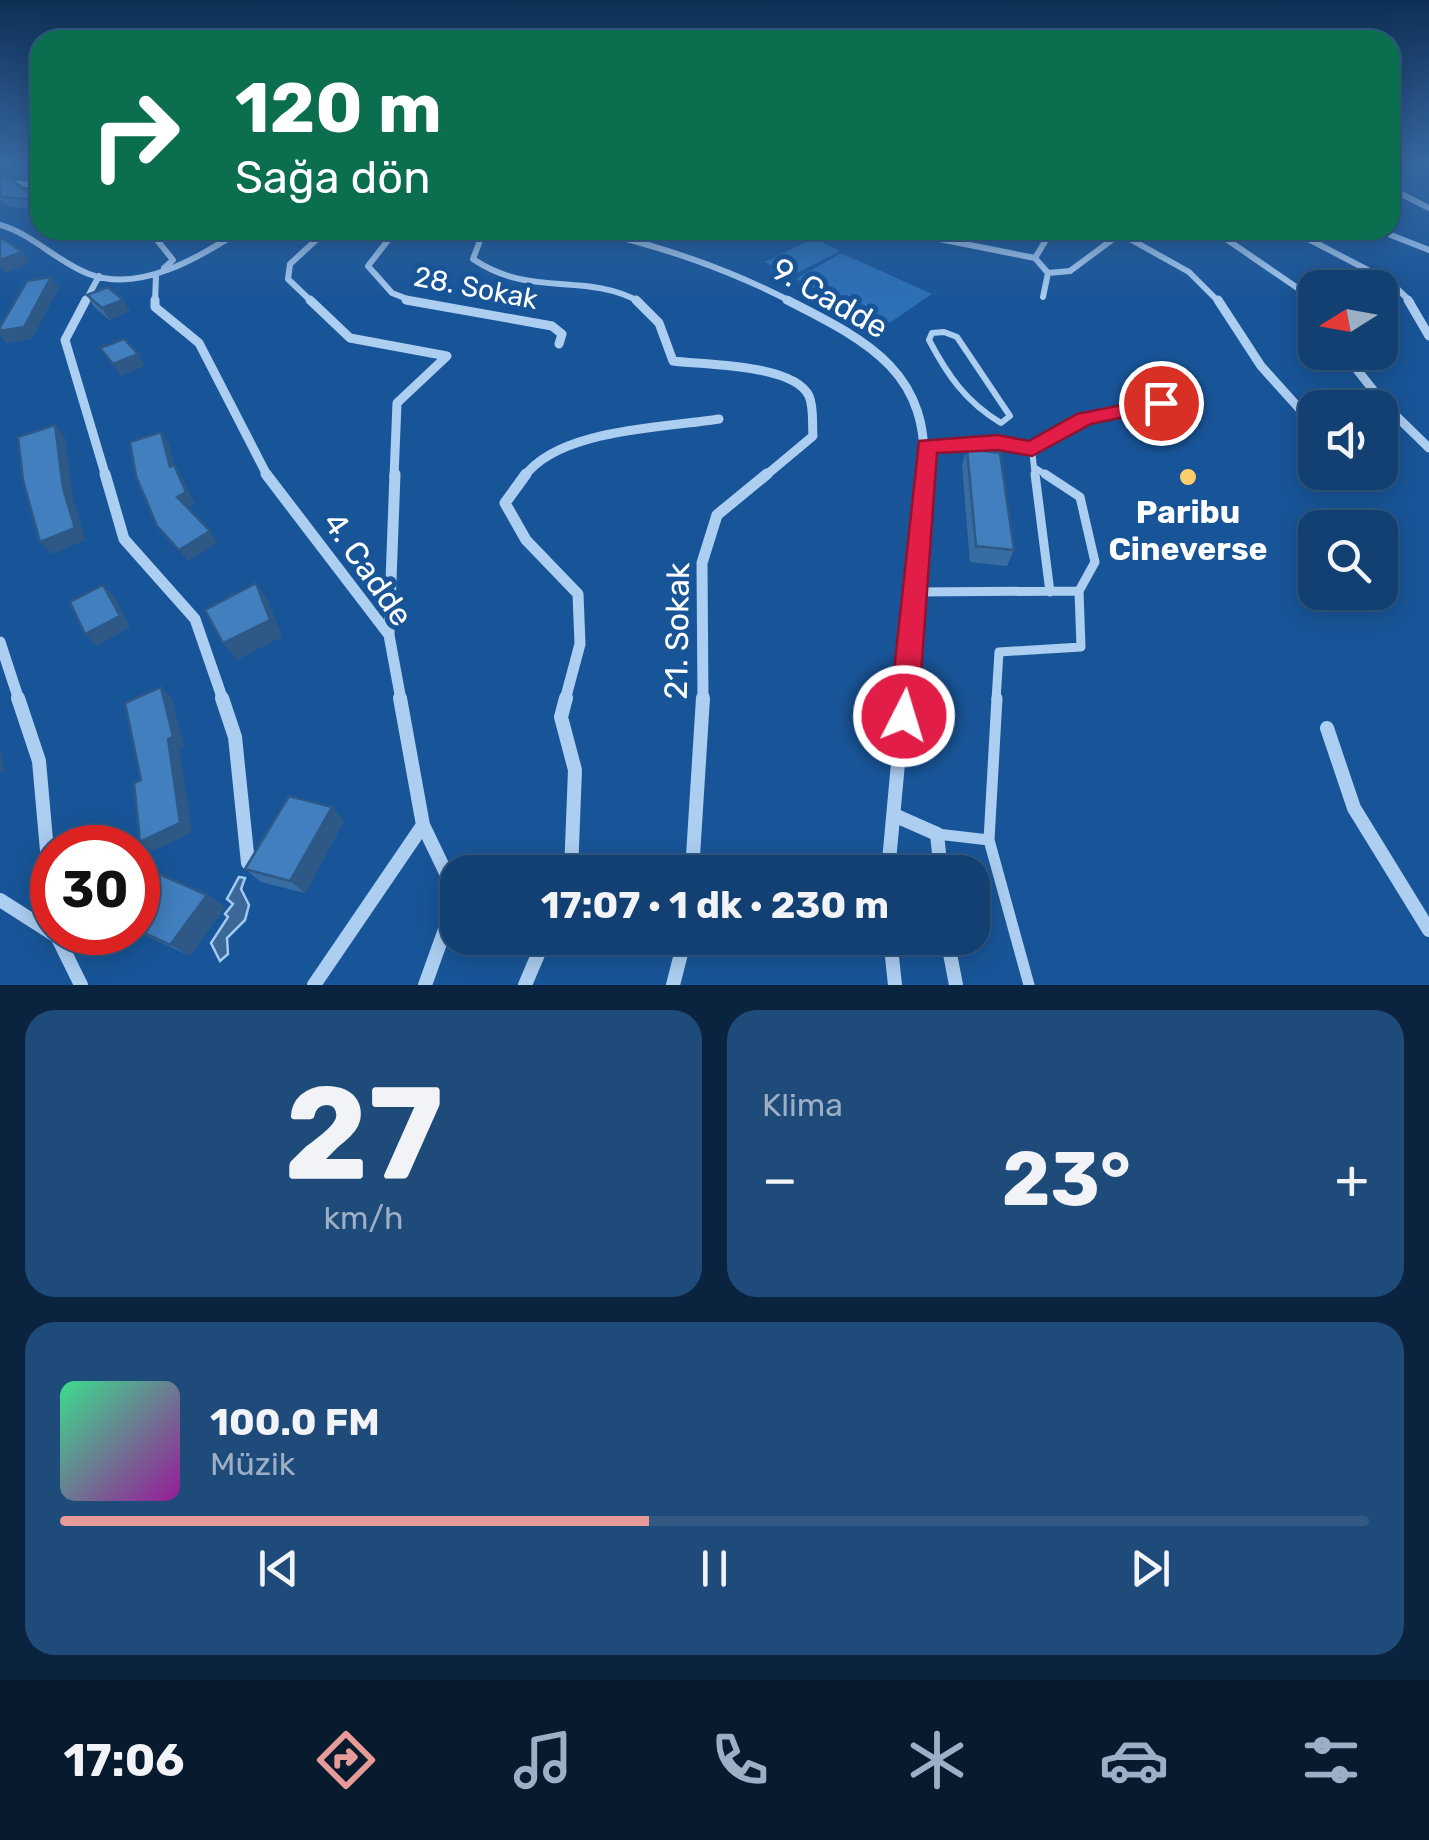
<!DOCTYPE html>
<html lang="tr">
<meta charset="utf-8">
<style>
:root{--surface:#124072;--page:#1f4b7a;--text:#f1f3f6;--muted:#9cafc4;--line:#315984;--accent:#e69b98}
body{margin:0;font-family:Rubik,sans-serif;background:var(--page);color:var(--text);height:100vh;display:flex;flex-direction:column;font-size:38px;white-space:nowrap}
*{box-sizing:border-box;margin:0}
p{font-size:32px;color:var(--muted)}
.icon{flex:none;width:55px;height:55px;fill:none;stroke:currentColor;stroke-width:2;stroke-linecap:round;stroke-linejoin:round}
.map{position:relative;height:985px;overflow:hidden}
.drawer{display:flex;flex-direction:column;gap:25px;padding:25px;background:#0a233f;flex:1}
.drawer>*{flex:none}
.hud{position:absolute;left:30px;top:30px;width:1370px;height:210px;border-radius:30px;box-shadow:0 5px 25px #0003,0 0 0 2px var(--line);background:#0b6e4f;color:#fff;overflow:hidden}
.needle{width:65px;rotate:259deg}
.buttons{position:absolute;left:1298px;top:270px;display:grid;gap:20px}
.buttons a{display:grid;place-items:center;width:100px;height:100px;border-radius:20px;background:var(--surface);box-shadow:0 5px 25px #0003,0 0 0 2px var(--line);font-size:50px}
.speed{position:absolute;left:30px;top:825px;display:flex;gap:20px;font-size:50px;font-weight:700;text-align:center}
.speed>*{display:grid;place-content:center;width:130px;height:130px;border-radius:50%;background:var(--surface);box-shadow:0 5px 25px #0003,0 0 0 2px var(--line);line-height:1}
.speed .limit{border:15px solid #d22;background:#fff;color:#111}
.pin{position:absolute;display:grid;place-items:center;width:85px;height:85px;color:#fff;margin:-42px;border:5px solid #fff;border-radius:50%;box-shadow:0 2px 10px #0007}
.me{position:absolute;width:110px;margin:-55px;rotate:5deg;stroke-linejoin:round;filter:drop-shadow(0 0 8px #0008)}
.turn{display:flex;align-items:center;gap:35px;height:210px;padding:0 40px;font-size:45px}
.turn .icon{width:130px;height:130px;stroke-width:2.5}
.turn b{display:block;font-size:70px;line-height:85px}
.big{font-size:75px;font-weight:700;line-height:1.1}
.drawer .card{flex:1;display:flex;flex-direction:column;justify-content:center;gap:15px;min-width:0;padding:0 35px;border-radius:30px;background:var(--page)}
.drawer .dial{align-items:center;gap:0}
.dial b{font-size:130px;line-height:1}
.song{display:flex;align-items:center;gap:30px}
.cover{width:120px;height:120px;border-radius:15px;background:linear-gradient(135deg,hsl(150 70% 55%),hsl(300 70% 35%))}
.played{height:10px;border-radius:5px;background:linear-gradient(90deg,var(--accent) 45%,var(--line) 45%)}
.keys{display:flex;justify-content:space-around;direction:ltr}
.heat{display:flex;justify-content:space-between;align-items:center;font-size:55px;direction:ltr}
.drawer .tiles{flex:1;display:grid;gap:25px;grid-template-columns:1fr 1fr}
.card:last-child{grid-column:span 2}
.trip{position:absolute;left:440px;top:855px;width:550px;height:100px;border-radius:30px;background:var(--surface);box-shadow:0 5px 25px #0003,0 0 0 2px var(--line);font-weight:700;line-height:100px;text-align:center}
.menu{display:flex;height:160px;justify-content:space-around;align-items:center;background:#071a2e;color:var(--muted)}
.menu .icon{width:70px;height:70px}
.menu .on{color:var(--accent)}
.menu b{font-size:45px;color:var(--text)}
.map>svg:first-child{display:block}
.green{fill:#2c70b6}
.water{fill:#3c6897;stroke:#9ecaf3;stroke-width:2.5}
.lines{fill:none;stroke-linecap:round;stroke-linejoin:round}
.lane-far2{stroke:#accef1;stroke-width:6}
.lane-far1{stroke:#accef1;stroke-width:9}
.lane{stroke:#accef1;stroke-width:11}
.street-far3{stroke:#accef1;stroke-width:6}
.street-far2{stroke:#accef1;stroke-width:9}
.street-far1{stroke:#accef1;stroke-width:11}
.street{stroke:#accef1;stroke-width:14}
.wall{fill:#386da4}
.shaded-wall{fill:#2e5986}
.building{fill:#417fbf;stroke:#2e5986;stroke-width:2.5}
.route{fill:#e11d48;stroke:#92132f;stroke-width:2.5}
.poi-dot{fill:#ffce6c;stroke:#185598;stroke-width:4}
.labels{text-anchor:middle;dominant-baseline:central;stroke-width:10;stroke-linejoin:round;paint-order:stroke}
.far-street-label{font-size:28px;fill:#fff;stroke:#185598}
.street-label{font-size:32px;fill:#fff;stroke:#185598}
.poi-label{font-size:32px;font-weight:bold;fill:#fff;stroke:#185598}
</style>
<div class="map">
<svg width="1429" height="985" viewBox="0 0 1429 985">
<rect width="100%" height="100%" fill="#185598"/>
<!-- green -->
<path class="green" d="M814,238L840,251L791,276L765,262Z
M841,253L932,294L888,324L796,279Z"/>
<!-- water -->
<path class="water" d="M239,877L245,878L241,889L249,905L245,920L227,938L228,954L220,961L211,943L228,917L225,914L233,904L227,899Z"/>
<g class="lines">
<!-- lane-far2 -->
<path class="lane-far2" d="M944,332L957,337L1010,416L1001,423C966,402 948,376 929,340L932,333Z
M926,446L999,443L1032,449L1084,419L1161,403
M1032,449L1035,477
M1034,467L1049,477"/>
<!-- lane-far1 -->
<path class="lane-far1" d="M1035,474L1050,592
M916,592L1079,591
M996,700L999,652L1081,647L1079,591L1095,562L1080,497L1045,474"/>
<!-- lane -->
<path class="lane" d="M937,834L989,840L997,698
M989,840L1029,985"/>
<!-- street-far3 -->
<path class="street-far3" d="M0,182L40,185
M1390,188L1429,208
M0,225C33,234 57,262 89,274C141,294 200,256 242,230
M149,230L173,260L164,268
M396,230L368,266L392,293L415,302
M484,230L473,259C532,299 584,271 640,302
M591,230C663,247 726,268 792,302
M894,230L1035,258
M1213,230L1315,300
M1291,230L1389,281L1411,302
M1378,230L1429,250
M1121,234L1189,272L1219,302
M1035,258L1048,273L1070,271L1124,231
M1035,258L1052,230
M1043,297L1048,273
M85,302L99,276
M155,302L156,276
M312,302L288,279L290,264L327,230"/>
<!-- street-far2 -->
<path class="street-far2" d="M86,300L65,340L106,477
M155,300V307L199,343L268,477
M310,300L350,338L447,356L397,403L394,477
M406,300L552,326L562,334L559,344
M636,300L659,323L673,361C705,365 794,364 809,396C814,407 812,424 813,436L764,477
M787,300C868,341 933,373 923,477
M1218,300L1261,366L1315,426
M1408,300L1429,336
M1343,352L1385,405L1429,448
M524,477C558,429 663,428 719,419"/>
<!-- street-far1 -->
<path class="street-far1" d="M105,474L124,539L195,619L223,700
M266,474L389,635L401,700
M526,474L505,503L526,540L578,594L580,644L565,700
M389,634L395,474
M0,642L19,700
M703,700L702,563L717,515L767,474
M903,700L923,474"/>
<!-- street -->
<path class="street" d="M18,698L39,761L52,907
M222,698L235,737L248,863
M400,698L423,825L457,896L425,985
M566,698L561,717L575,770L571,872
M1327,728L1354,808L1429,930
M894,815L937,834L941,872
M692,872L703,698
M888,872L904,698
M0,900L55,935
M55,932L81,985
M890,938L895,985
M947,938L956,985
M314,985L423,825
M525,985L545,938
M673,985L685,938"/>
</g>
<!-- wall -->
<path class="wall" d="M0,164H40V178L10,176L0,170Z
M0,178L38,200L40,204V210L10,207L2,200L0,201Z
M87,295L130,311L109,320L94,307Z
M967,449L1014,550L1007,566L970,562L962,465Z
M344,821L305,893L261,882L245,869Z
M138,885L207,895L225,907L190,956L138,932Z"/>
<!-- shaded-wall -->
<path class="shaded-wall" d="M40,165V178L34,168Z
M22,252L30,263L5,273L0,266V260Z
M51,277L59,288L32,339L6,343L0,335V331Z
M123,300L130,311L109,320L102,308Z
M138,354L145,366L121,376L113,364Z
M55,425L65,437L73,500L86,540L51,554L40,542L63,488Z
M161,432L169,444L175,466L182,477L195,504L185,508L177,497Z
M210,531L218,543L188,561L179,550Z
M256,583L268,600L282,637L237,660L223,643Z
M103,585L114,596L130,627L97,646L85,634Z
M161,687L172,698L184,747L179,749L192,832L153,851L140,842Z
M0,746L4,770L0,772Z
M332,807L344,821L305,893L290,881Z
M207,895L225,907L190,956L170,945Z"/>
<!-- building -->
<path class="building" d="M1,164H40V165L34,168Z
M0,178L12,180L38,200L3,197L0,194Z
M0,237L22,252L0,260Z
M51,277L24,327L0,331V327L27,281Z
M108,287L123,300L102,308L87,295Z
M124,339L138,354L113,364L100,348Z
M55,425L63,488L75,528L40,542L23,480L18,437Z
M161,432L170,467L174,465L186,492L177,497L210,531L179,550L157,526L136,476L130,442Z
M967,449L1000,453L1014,550L976,546Z
M256,583L270,620L223,643L205,610Z
M103,585L120,616L85,634L70,602Z
M161,687L173,737L168,739L180,823L140,842L134,783L141,780L125,703Z
M289,796L332,807L290,881L245,869Z
M150,870L207,895L170,945L138,930V885Z"/>
<!-- sky -->
<linearGradient id="sky" x2="0" y2="1"><stop stop-color="#0d2f54"/><stop offset="0.54" stop-color="#3768a2"/><stop offset="1" stop-color="#3768a2" stop-opacity="0"/></linearGradient>
<rect width="1429" height="302" fill="url(#sky)"/>
<!-- route -->
<path class="route" d="M1161,397L1171,403L1168,408L1091,424L1032,456L998,450L937,453L918,716L914,725L904,729L893,725L889,716L919,441L998,435L1029,441L1077,414Z"/>
<!-- markers -->
<circle class="poi-dot" cx="1188" cy="477" r="10"/>
<g class="labels">
<!-- far-street labels -->
<g class="far-street-label">
<text transform="translate(476 288) rotate(11)">28. Sokak</text>
</g>
<!-- street labels -->
<g class="street-label">
<text transform="translate(830 298) rotate(30)">9. Cadde</text>
<text transform="translate(368 569) rotate(55)">4. Cadde</text>
<text transform="translate(677 631) rotate(-89)">21. Sokak</text>
</g>
<!-- poi labels -->
<g class="poi-label">
<text x="1188" y="512">Paribu<tspan x="1188" dy="37">Cineverse</tspan></text>
</g>
</g>
</svg>
<div class="buttons">
<a><svg class="needle" viewBox="-14 -14 28 28"><path d="M0-13l5 13h-10z" fill="#e53935"/><path d="M0 13l5-13h-10z" fill="#9cafc4"/></svg></a>
<a><svg class="icon" aria-label="sound" viewBox="0 0 24 24"><path d="M4 9h4l5-4v14l-5-4H4zM17 9q2 3 0 6"/></svg></a>
<a><svg class="icon" aria-label="search" viewBox="0 0 24 24"><circle cx="10" cy="10" r="6"/><path d="M15 15l6 6"/></svg></a>
</div>
<div class="speed"><div class="limit">30</div></div>
<div class="pin" style="left:1161px;top:403px;background:#d93025"><svg class="icon" aria-label="arrive" viewBox="0 0 24 24"><path d="M6 21V4h12l-3 4 3 4H6"/></svg></div>
<svg class="me" style="left:904px;top:716px" viewBox="-20 -20 40 40"><circle r="17" fill="#e11d48" stroke="#fff" stroke-width="3"/><path d="M0-11L8 9 0 5-8 9z" fill="#fff"/></svg>
<div class="trip">17:07 · 1 dk · 230 m</div>
<div class="hud">
<div class="turn"><svg class="icon" aria-label="right" viewBox="0 0 24 24"><path d="M7 20v-9h11M14 6l5 5-5 5"/></svg><div><b>120 m</b>Sağa dön</div></div>
</div>
</div>
<section class="drawer">
<div class="tiles">
<div class="card dial"><b>27</b><p>km/h</p></div>
<div class="card"><p>Klima</p>
<div class="heat"><a>−</a><b class="big">23°</b><a>+</a></div>
</div>
<div class="card">
<div class="song"><i class="cover"></i><div><b>100.0 FM</b><p>Müzik</p></div></div>
<div class="played"></div>
<div class="keys"><svg class="icon" aria-label="previous" viewBox="0 0 24 24"><path d="M18 5L8 12l10 7zM5 5v14"/></svg><svg class="icon" aria-label="pause" viewBox="0 0 24 24"><path d="M8 5v14M16 5v14"/></svg><svg class="icon" aria-label="next" viewBox="0 0 24 24"><path d="M6 5l10 7-10 7zM19 5v14"/></svg></div>
</div>
</div>
</section>
<nav class="menu">
<b>17:06</b>
<svg class="icon on" aria-label="directions" viewBox="0 0 24 24"><path d="M12 3l9 9-9 9-9-9zM9 14v-3h6M13 9l2 2-2 2"/></svg>
<svg class="icon" aria-label="music" viewBox="0 0 24 24"><path d="M9 18V5l10-2v13"/><circle cx="6" cy="18" r="3"/><circle cx="16" cy="16" r="3"/></svg>
<svg class="icon" aria-label="phone" viewBox="0 0 24 24"><path d="M5 4h4l2 5-3 2q2 4 5 5l2-3 5 2v4C11 20 4 13 5 4z"/></svg>
<svg class="icon" aria-label="climate" viewBox="0 0 24 24"><path d="M12 3v18M4 7l16 10M4 17L20 7"/></svg>
<svg class="icon" aria-label="car" viewBox="0 0 24 24"><path d="M5 17H2v-5l4-1 3-4h7l3 4 3 1v5h-3M9 17h6M6 11h13"/><circle cx="7" cy="17" r="2"/><circle cx="17" cy="17" r="2"/></svg>
<svg class="icon" aria-label="filters" viewBox="0 0 24 24"><path d="M4 7h16M4 17h16"/><circle cx="9" cy="7" r="2"/><circle cx="15" cy="17" r="2"/></svg>
</nav>
